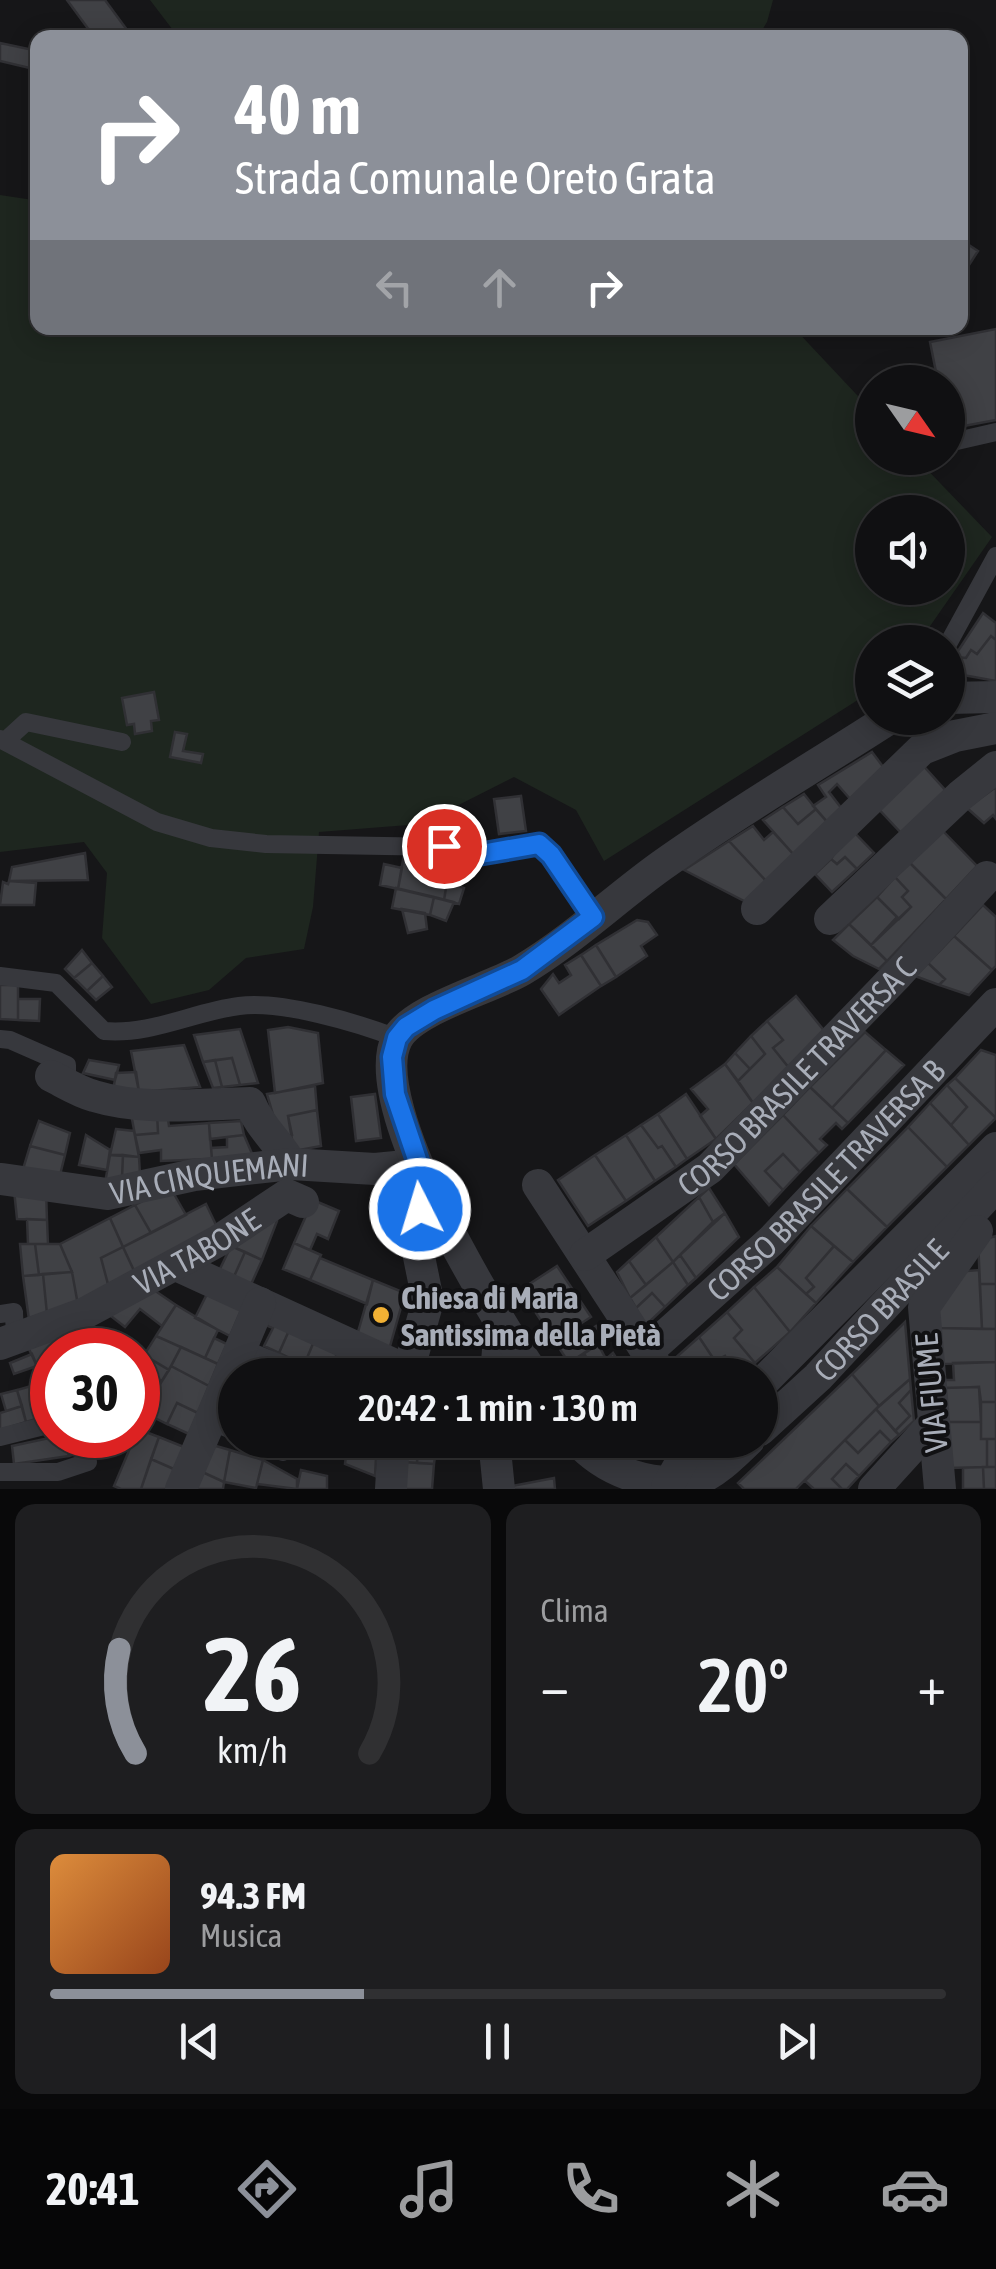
<!DOCTYPE html>
<html lang="it">
<meta charset="utf-8">
<style>
:root{--surface:#101012;--page:#1e1e20;--text:#f1f3f6;--muted:#9c9d9f;--line:#303032;--accent:#8c9099}
body{margin:0;font-family:"Asap Condensed",sans-serif;background:var(--page);color:var(--text);height:100vh;display:flex;flex-direction:column;font-size:38px;white-space:nowrap}
*{box-sizing:border-box;margin:0}
p{font-size:32px;color:var(--muted)}
.icon{flex:none;width:55px;height:55px;fill:none;stroke:currentColor;stroke-width:2;stroke-linecap:round;stroke-linejoin:round}
.map{position:relative;height:1489px;overflow:hidden}
.drawer{display:flex;flex-direction:column;gap:15px;padding:15px;background:#09090a;flex:1}
.drawer>*{flex:none}
.guide{position:absolute;left:30px;top:30px;width:938px;height:305px;border-radius:20px;box-shadow:0 5px 25px #0003,0 0 0 2px var(--line);background:#8c9099;color:#fff;overflow:hidden}
.needle{width:65px;rotate:124deg}
.tools{position:absolute;left:855px;top:365px;display:grid;gap:20px}
.tools a{display:grid;place-items:center;width:110px;height:110px;border-radius:50%;background:var(--surface);box-shadow:0 5px 25px #0003,0 0 0 2px var(--line);font-size:50px}
.speed{position:absolute;left:30px;top:1328px;display:flex;gap:20px;font-size:50px;font-weight:700;text-align:center}
.speed>*{display:grid;place-content:center;width:130px;height:130px;border-radius:50%;background:var(--surface);box-shadow:0 5px 25px #0003,0 0 0 2px var(--line);line-height:1}
.speed .limit{border:15px solid #d22;background:#fff;color:#111}
.pin{position:absolute;display:grid;place-items:center;width:85px;height:85px;color:#fff;margin:-42px;border:5px solid #fff;border-radius:50%;box-shadow:0 2px 10px #0007}
.me{position:absolute;width:110px;margin:-55px;rotate:355deg;stroke-linejoin:round;filter:drop-shadow(0 0 8px #0008)}
.turn{display:flex;align-items:center;gap:35px;height:210px;padding:0 40px;font-size:45px}
.turn .icon{width:130px;height:130px;stroke-width:2.5}
.turn b{display:block;font-size:70px;line-height:85px}
.lanes{display:flex;align-items:center;height:95px;padding:0 40px;background:#0003;justify-content:center;gap:50px;direction:ltr}
.lanes .off{opacity:.35}
.big{font-size:75px;font-weight:600;line-height:1.1}
.drawer .widget{flex:1;display:flex;flex-direction:column;justify-content:center;gap:15px;min-width:0;padding:0 35px;border-radius:20px;background:var(--page)}
.drawer .dial{align-items:center;gap:0}
.dial svg{height:260px;overflow:visible;fill:none;stroke:var(--line);stroke-width:7;stroke-linecap:round;text-anchor:middle}
.dial text{fill:var(--text);stroke:none}
.song{display:flex;align-items:center;gap:30px}
.cover{width:120px;height:120px;border-radius:15px;background:linear-gradient(135deg,hsl(30 70% 55%),hsl(20 70% 35%))}
.played{height:10px;border-radius:5px;background:linear-gradient(90deg,var(--accent) 35%,var(--line) 35%)}
.keys{display:flex;justify-content:space-around;direction:ltr}
.heat{display:flex;justify-content:space-between;align-items:center;font-size:55px;direction:ltr}
.drawer .tiles{flex:1;display:grid;gap:15px;grid-template-columns:1fr 1fr}
.widget:last-child{grid-column:span 2}
.trip{position:absolute;left:218px;top:1358px;width:560px;height:100px;border-radius:50px;background:var(--surface);box-shadow:0 5px 25px #0003,0 0 0 2px var(--line);font-weight:600;line-height:100px;text-align:center}
.menu{display:flex;height:160px;justify-content:space-around;align-items:center;background:#060607;color:var(--muted)}
.menu .icon{width:70px;height:70px}
.menu .selected{color:var(--accent)}
.menu b{font-size:45px;color:var(--text)}
.map>svg:first-child{display:block}
.green{fill:#1e261f;fill-rule:evenodd}
.building{fill:#404145;stroke:#303034;stroke-width:2.5}
.lines{fill:none;stroke-linecap:round;stroke-linejoin:round}
.lane{stroke:#37383d;stroke-width:18}
.street{stroke:#37383d;stroke-width:32}
.route-casing{stroke:#114b97;stroke-width:25}
.route{stroke:#1a73e8;stroke-width:18}
.poi-dot{fill:#f2b134;stroke:#111113;stroke-width:4}
.labels{text-anchor:middle;dominant-baseline:central;stroke-width:8;stroke-linejoin:round;paint-order:stroke}
.street-label{font-size:32px;fill:#a8adb8;stroke:#111113}
.poi-label{font-size:32px;font-weight:bold;fill:#a8adb8;stroke:#111113;text-anchor:start}
</style>
<div class="map">
<svg width="996" height="1489" viewBox="0 0 996 1489">
<rect width="100%" height="100%" fill="#161618"/>
<!-- green -->
<path class="green" d="M150,0H773L767,22L758,37L179,38Z
M0,195L33,200L37,197L38,328H794L872,411V458H916L992,537L919,642H872V691L604,861L576,810L514,777L421,824L319,832L313,907L304,949L246,958L209,990L151,1004L102,938L107,873L84,842L0,852ZM872,512H948V588H872Z"/>
<!-- building -->
<path class="building" d="M67,0H105L133,38H95Z
M0,43L38,51V90L34,88V69L0,61Z
M960,239L978,251L960,279Z
M996,329V420L948,429V382H938L930,342Z
M983,613L996,623V640L991,636L977,654L971,650L966,658L954,657Z
M991,636L996,640V681L952,673L954,657L966,658L971,650L977,654Z
M154,692L159,720L151,721L152,731L135,734L134,724L127,725L122,698Z
M175,732L187,734L183,751L203,754L201,763L170,757Z
M872,752L884,768L851,800L837,784L829,792L842,809L828,823L813,806L826,797L818,785Z
M919,761L947,792L903,835L873,803Z
M996,787V819L993,815L984,823L967,808Z
M804,794L816,809L798,824L783,807Z
M521,796L526,831L499,834L494,799Z
M783,807L798,824L816,809L828,823L794,855L763,820Z
M753,826L764,840L773,832L794,855L767,882L729,841Z
M850,828L874,853L857,869L845,857L837,864L831,859Z
M942,830L977,866L946,899L910,863Z
M729,841L767,882L746,902L684,870Z
M85,853L88,880L9,881L12,867Z
M404,854L426,857L424,872L448,876L444,900L398,889Z
M845,857L857,869L832,892L815,874L831,859L837,864Z
M910,863L946,899L887,961L871,945L911,907L902,897L908,891L895,877Z
M384,864L402,868L398,889L380,885Z
M895,877L908,891L902,897L911,907L899,919L877,897Z
M9,881L36,883L34,905H0L3,882L8,884Z
M447,882L464,888L459,904L444,900Z
M396,888L434,897L430,915L392,908Z
M434,897L454,902L446,921L430,915Z
M877,897L897,917L871,945L849,924Z
M983,905L996,917V966L992,970L954,936Z
M402,909L425,913L427,929L408,933Z
M637,920L648,922L657,935L641,946L647,956L616,977L596,945Z
M849,924L887,961L879,969L853,956L833,940Z
M954,936L992,970L969,995L939,985L945,979L928,963Z
M596,945L616,977L601,986L581,955Z
M82,950L92,963L74,978L65,969Z
M581,955L601,986L559,1015L541,989L553,974L559,983L571,975L565,965Z
M92,963L103,976L87,991L74,978Z
M928,963L945,979L939,985L915,976Z
M103,976L112,987L96,1000L87,991Z
M0,985H18V1020L0,1019Z
M796,996L826,1033L789,1068L773,1048L783,1040L767,1021Z
M18,999H40L39,1021L18,1020Z
M767,1021L783,1040L773,1048L789,1068L753,1103L738,1081L765,1054L751,1036Z
M288,1027L318,1033L323,1083L275,1093L268,1030Z
M240,1029L258,1083L240,1085L232,1058L203,1062L194,1035Z
M865,1032L886,1050L832,1108L810,1087Z
M751,1036L765,1054L750,1069L735,1053Z
M184,1045L200,1087L139,1092L131,1051Z
M886,1050L904,1065L848,1123L832,1108Z
M981,1050L996,1055V1118L955,1078Z
M735,1053L750,1069L738,1081L725,1064Z
M232,1058L240,1085L222,1087L215,1060Z
M89,1060L119,1065L115,1080L83,1073Z
M215,1060L222,1087L213,1088L203,1062Z
M725,1064L753,1103L716,1139L700,1116L708,1109L691,1089Z
M136,1072L139,1092L113,1091L116,1073Z
M955,1078L996,1118L969,1145L951,1125L967,1107L947,1085Z
M947,1085L967,1107L951,1125L930,1103Z
M315,1086L317,1110L288,1116L292,1135L280,1139L267,1094Z
M810,1087L848,1123L842,1129L836,1123L820,1139L827,1145L819,1153L783,1115Z
M375,1094L381,1138L356,1141L351,1097Z
M686,1094L716,1139L687,1159L658,1114Z
M930,1103L969,1145L947,1167L908,1127Z
M317,1110L321,1146L294,1151L288,1116Z
M157,1113L158,1133L135,1135L131,1114Z
M157,1113H167L169,1126L209,1123L212,1159L161,1161V1150L139,1153L135,1135L158,1133Z
M658,1114L687,1159L676,1167L662,1146L658,1148L641,1125Z
M783,1115L819,1153L800,1172L783,1154L765,1171L783,1190L769,1205L734,1164Z
M39,1121L70,1133L65,1155L30,1146Z
M241,1121L244,1135L210,1139L209,1123Z
M641,1125L658,1148L662,1146L676,1167L655,1181L626,1135Z
M908,1127L947,1167L887,1227L847,1189Z
M116,1129L134,1131L139,1157L110,1155Z
M86,1135L110,1150L107,1170L79,1165Z
M244,1135L253,1156L212,1159L211,1148L227,1147V1137Z
M626,1135L655,1181L626,1201L595,1155Z
M30,1146L65,1155L59,1179L21,1176Z
M783,1154L800,1172L783,1190L765,1171Z
M110,1155H123L122,1178L105,1183Z
M123,1155L139,1157L140,1174L122,1178Z
M595,1155L626,1201L588,1226L558,1180Z
M170,1187L186,1215L151,1233L135,1205Z
M709,1188L725,1213L713,1222L699,1197Z
M46,1189L47,1220L17,1219L14,1190Z
M847,1189L887,1227L853,1262L811,1226Z
M699,1197L713,1222L673,1262L656,1237Z
M313,1200L339,1211L328,1239L317,1234L310,1250L294,1243Z
M206,1204L218,1229L136,1275L123,1247Z
M135,1205L151,1233L123,1247L110,1218Z
M725,1213L739,1237L696,1278L680,1255Z
M110,1218L123,1247L101,1258L109,1288L78,1305L72,1272L60,1244Z
M271,1218L277,1221L262,1260L231,1246Z
M27,1219L47,1220L48,1244H28Z
M811,1226L834,1246L806,1278L814,1287L806,1294L777,1267Z
M996,1236V1284H980L978,1241Z
M656,1237L673,1262L646,1285L629,1261Z
M294,1243L321,1255L310,1280L283,1269Z
M20,1244H35L39,1275L23,1276Z
M35,1244H60L72,1272L39,1275Z
M231,1246L245,1252L232,1281L217,1275Z
M834,1246L853,1262L816,1303L806,1294L814,1287L806,1278Z
M123,1247L136,1275L109,1288L101,1258Z
M245,1252L262,1260L249,1289L232,1281Z
M680,1255L696,1278L688,1285L673,1262Z
M320,1258L373,1280L367,1304L310,1280Z
M629,1261L646,1285L630,1298L617,1272Z
M673,1262L688,1285L665,1307L652,1293L636,1308L630,1298Z
M557,1266L591,1317L574,1328L580,1337L596,1326L605,1340L569,1363L536,1313L551,1302L545,1292L529,1303L520,1290Z
M777,1267L816,1303L790,1332L754,1287Z
M979,1270L982,1329L938,1328L936,1299L955,1272Z
M72,1272L78,1305L47,1314L43,1274Z
M43,1274L47,1314L29,1320L23,1276Z
M373,1280L405,1293L389,1350L356,1339Z
M980,1284H996V1329H982Z
M148,1286L176,1305L162,1326L140,1309L125,1327L107,1313Z
M754,1287L790,1332L755,1363L734,1338L742,1330L727,1312Z
M209,1290L243,1306L230,1336L195,1318Z
M652,1293L665,1307L645,1326L636,1308Z
M176,1305L218,1330L205,1358L156,1336Z
M727,1312L742,1330L734,1338L755,1363L741,1375H736L725,1356L715,1361L699,1337Z
M272,1318L291,1326L279,1353L264,1346L273,1328L268,1326Z
M905,1322L910,1379L879,1406L852,1374Z
M291,1326L315,1339L304,1365L279,1353Z
M938,1328L996,1329V1362L941,1364Z
M75,1331L82,1350H52V1355L37,1366L28,1347Z
M156,1336L181,1347L169,1370L144,1355Z
M699,1337L715,1361L724,1375H682L673,1360Z
M214,1338L227,1344L218,1364L205,1358Z
M315,1339L337,1350L333,1375L304,1365Z
M598,1344L606,1359L613,1353L627,1375H593L584,1353Z
M181,1347L218,1364L209,1386L171,1366Z
M584,1353L595,1374L593,1375H576L569,1363Z
M32,1354L37,1366L14,1374L10,1363Z
M144,1355L169,1370L162,1381L138,1368Z
M996,1362V1402H981L979,1387L943,1388L942,1380H954L953,1363Z
M171,1366L209,1386L198,1413L177,1403L167,1424L143,1412Z
M852,1374L879,1406L796,1489H744L738,1483Z
M910,1379L911,1390L899,1403L910,1416L895,1431L876,1409Z
M52,1380V1414L26,1422L17,1390Z
M979,1387L981,1422H945L943,1388Z
M17,1390L22,1406L6,1411L1,1394Z
M911,1390L914,1421L899,1435L895,1431L910,1416L899,1403Z
M981,1402H996V1439H981Z
M177,1403L198,1413L189,1434L167,1424Z
M22,1406L26,1422L0,1430V1413Z
M876,1409L899,1435L891,1442L880,1431L858,1453L845,1440Z
M945,1422H981V1439H987V1467L949,1468Z
M138,1429L159,1437L141,1489H121L114,1486Z
M880,1431L891,1442L859,1476L846,1464L832,1479L842,1489H814L805,1481L845,1440L858,1453Z
M63,1435L69,1456L14,1464L12,1446Z
M63,1435H86L90,1444L115,1435L117,1441L69,1456Z
M159,1437L184,1447L176,1470L151,1459Z
M987,1439H996V1467H987Z
M348,1440H377L375,1476L345,1464Z
M406,1440H451L450,1445L437,1443L436,1450L418,1448L417,1463L404,1462Z
M209,1444L230,1450L224,1482L198,1470Z
M418,1448L436,1450L434,1464L417,1463Z
M230,1450L263,1460L256,1488L224,1482Z
M151,1459L176,1470L168,1489H141Z
M263,1460L297,1479V1489L257,1484Z
M404,1462L434,1464L432,1489H401Z
M846,1464L859,1476L847,1489H842L832,1479Z
M983,1467H996V1489H984Z
M983,1467L984,1489H963V1468Z
M198,1470L224,1482L223,1489H190Z
M301,1470L327,1476V1489H297Z
M554,1478L555,1489H512V1486Z"/>
<g class="lines">
<!-- lane -->
<path class="lane" d="M948,443L996,432
M948,644L996,556
M0,739L157,822L211,838L266,844L444,847L481,855L539,844L551,855L593,917
M5,741L26,722L122,742
M0,976L56,983L104,1031C152,1035 193,1012 239,1006C281,1000 358,1023 397,1038
M0,1039L10,1040L67,1065V1084
M0,1314L14,1312L15,1339
M241,1348L309,1375
M209,1421L235,1431
M0,1437L52,1424
M255,1440L283,1452
M0,1472H58L88,1462"/>
<!-- street -->
<g class="street">
<path d="M948,698L996,697"/>
<path d="M757,909L922,749L955,736L996,728"/>
<path d="M830,919L960,796L996,767"/>
<path d="M51,1076C65,1083 79,1092 94,1096C143,1111 199,1104 250,1103C260,1128 278,1141 291,1164"/>
<path id="s1" d="M2,1179L107,1194L194,1175L291,1164L375,1169L416,1165"/>
<path d="M538,1185L662,1375"/>
<path id="s2" d="M585,1255L710,1168L898,974L987,877"/>
<path d="M176,1265L408,1371"/>
<path id="s3" d="M0,1344L85,1313L218,1241L287,1195L303,1202"/>
<path id="s4" d="M647,1352L771,1241L996,1004"/>
<path d="M407,1375L428,1301L414,1232L426,1187"/>
<path d="M496,1375L500,1325"/>
<path d="M534,1375C495,1317 363,1104 397,1039C412,1009 492,988 522,970C571,941 615,899 661,866C735,813 814,767 890,718"/>
<path d="M760,1385L996,1148"/>
<path id="s5" d="M760,1430L818,1377L996,1186"/>
<path d="M494,1440L499,1489"/>
<path d="M577,1440C607,1473 654,1489 699,1479C718,1471 734,1454 749,1440"/>
<path d="M667,1487L686,1454L702,1440"/>
<path d="M181,1489L260,1303"/>
<path d="M391,1489L394,1440"/>
<path d="M874,1489L934,1423"/>
<path d="M940,1489L924,1307L977,1231"/>
</g>
</g>
<g class="lines">
<defs>
<path id="route" d="M420,1209L426,1186L395,1094L392,1057L397,1038L406,1027L434,1010L522,970L593,917L551,855L539,844L481,854L444,846"/>
</defs>
<!-- route casing -->
<use href="#route" class="route-casing"/>
<!-- route -->
<use href="#route" class="route"/>
</g>
<!-- markers -->
<circle class="poi-dot" cx="381" cy="1315" r="10"/>
<g class="labels">
<!-- street labels -->
<g class="street-label">
<text stroke="none"><textPath href="#s2" startOffset="278">CORSO BRASILE TRAVERSA C</textPath></text>
<text stroke="none"><textPath href="#s1" startOffset="210">VIA CINQUEMANI</textPath></text>
<text stroke="none"><textPath href="#s4" startOffset="248">CORSO BRASILE TRAVERSA B</textPath></text>
<text stroke="none"><textPath href="#s3" startOffset="218">VIA TABONE</textPath></text>
<text stroke="none"><textPath href="#s5" startOffset="170">CORSO BRASILE</textPath></text>
<text transform="translate(931 1393) rotate(-95)">VIA FIUME</text>
</g>
<!-- poi labels -->
<g class="poi-label">
<text x="401" y="1297">Chiesa di Maria<tspan x="401" dy="37">Santissima della Pietà</tspan></text>
</g>
</g>
</svg>
<div class="tools">
<a><svg class="needle" viewBox="-14 -14 28 28"><path d="M0-13l5 13h-10z" fill="#e53935"/><path d="M0 13l5-13h-10z" fill="#9c9d9f"/></svg></a>
<a><svg class="icon" aria-label="sound" viewBox="0 0 24 24"><path d="M4 9h4l5-4v14l-5-4H4zM17 9q2 3 0 6"/></svg></a>
<a><svg class="icon" aria-label="layers" viewBox="0 0 24 24"><path d="M12 4l9 5-9 5-9-5zM3 14l9 5 9-5"/></svg></a>
</div>
<div class="speed"><div class="limit">30</div></div>
<div class="pin" style="left:444px;top:846px;background:#d93025"><svg class="icon" aria-label="arrive" viewBox="0 0 24 24"><path d="M6 21V4h12l-3 4 3 4H6"/></svg></div>
<svg class="me" style="left:420px;top:1209px" viewBox="-20 -20 40 40"><circle r="17" fill="#1a73e8" stroke="#fff" stroke-width="3"/><path d="M0-11L8 9 0 5-8 9z" fill="#fff"/></svg>
<div class="trip">20:42 · 1 min · 130 m</div>
<div class="guide">
<div class="turn"><svg class="icon" aria-label="right" viewBox="0 0 24 24"><path d="M7 20v-9h11M14 6l5 5-5 5"/></svg><div><b>40 m</b>Strada Comunale Oreto Grata</div></div>
<div class="lanes"><svg class="icon off" aria-label="left" viewBox="0 0 24 24"><path d="M17 20v-9H6M10 6l-5 5 5 5"/></svg><svg class="icon off" aria-label="ahead" viewBox="0 0 24 24"><path d="M12 20V5M6 11l6-6 6 6"/></svg><svg class="icon" aria-label="right" viewBox="0 0 24 24"><path d="M7 20v-9h11M14 6l5 5-5 5"/></svg></div>
</div>
</div>
<section class="drawer">
<div class="tiles">
<div class="widget dial"><svg viewBox="0 0 100 80">
<path d="M14 69A42 42 0 1 1 86 69"/>
<path d="M14 69A42 42 0 0 1 9 37" stroke="#8c9099"/>
<text x="50" y="56" font-size="32" font-weight="700">26</text>
<text x="50" y="72" font-size="11">km/h</text>
</svg></div>
<div class="widget"><p>Clima</p>
<div class="heat"><a>−</a><b class="big">20°</b><a>+</a></div>
</div>
<div class="widget">
<div class="song"><i class="cover"></i><div><b>94.3 FM</b><p>Musica</p></div></div>
<div class="played"></div>
<div class="keys"><svg class="icon" aria-label="previous" viewBox="0 0 24 24"><path d="M18 5L8 12l10 7zM5 5v14"/></svg><svg class="icon" aria-label="pause" viewBox="0 0 24 24"><path d="M8 5v14M16 5v14"/></svg><svg class="icon" aria-label="next" viewBox="0 0 24 24"><path d="M6 5l10 7-10 7zM19 5v14"/></svg></div>
</div>
</div>
</section>
<nav class="menu">
<b>20:41</b>
<svg class="icon selected" aria-label="directions" viewBox="0 0 24 24"><path d="M12 3l9 9-9 9-9-9zM9 14v-3h6M13 9l2 2-2 2"/></svg>
<svg class="icon" aria-label="music" viewBox="0 0 24 24"><path d="M9 18V5l10-2v13"/><circle cx="6" cy="18" r="3"/><circle cx="16" cy="16" r="3"/></svg>
<svg class="icon" aria-label="phone" viewBox="0 0 24 24"><path d="M5 4h4l2 5-3 2q2 4 5 5l2-3 5 2v4C11 20 4 13 5 4z"/></svg>
<svg class="icon" aria-label="climate" viewBox="0 0 24 24"><path d="M12 3v18M4 7l16 10M4 17L20 7"/></svg>
<svg class="icon" aria-label="car" viewBox="0 0 24 24"><path d="M5 17H2v-5l4-1 3-4h7l3 4 3 1v5h-3M9 17h6M6 11h13"/><circle cx="7" cy="17" r="2"/><circle cx="17" cy="17" r="2"/></svg>
</nav>
